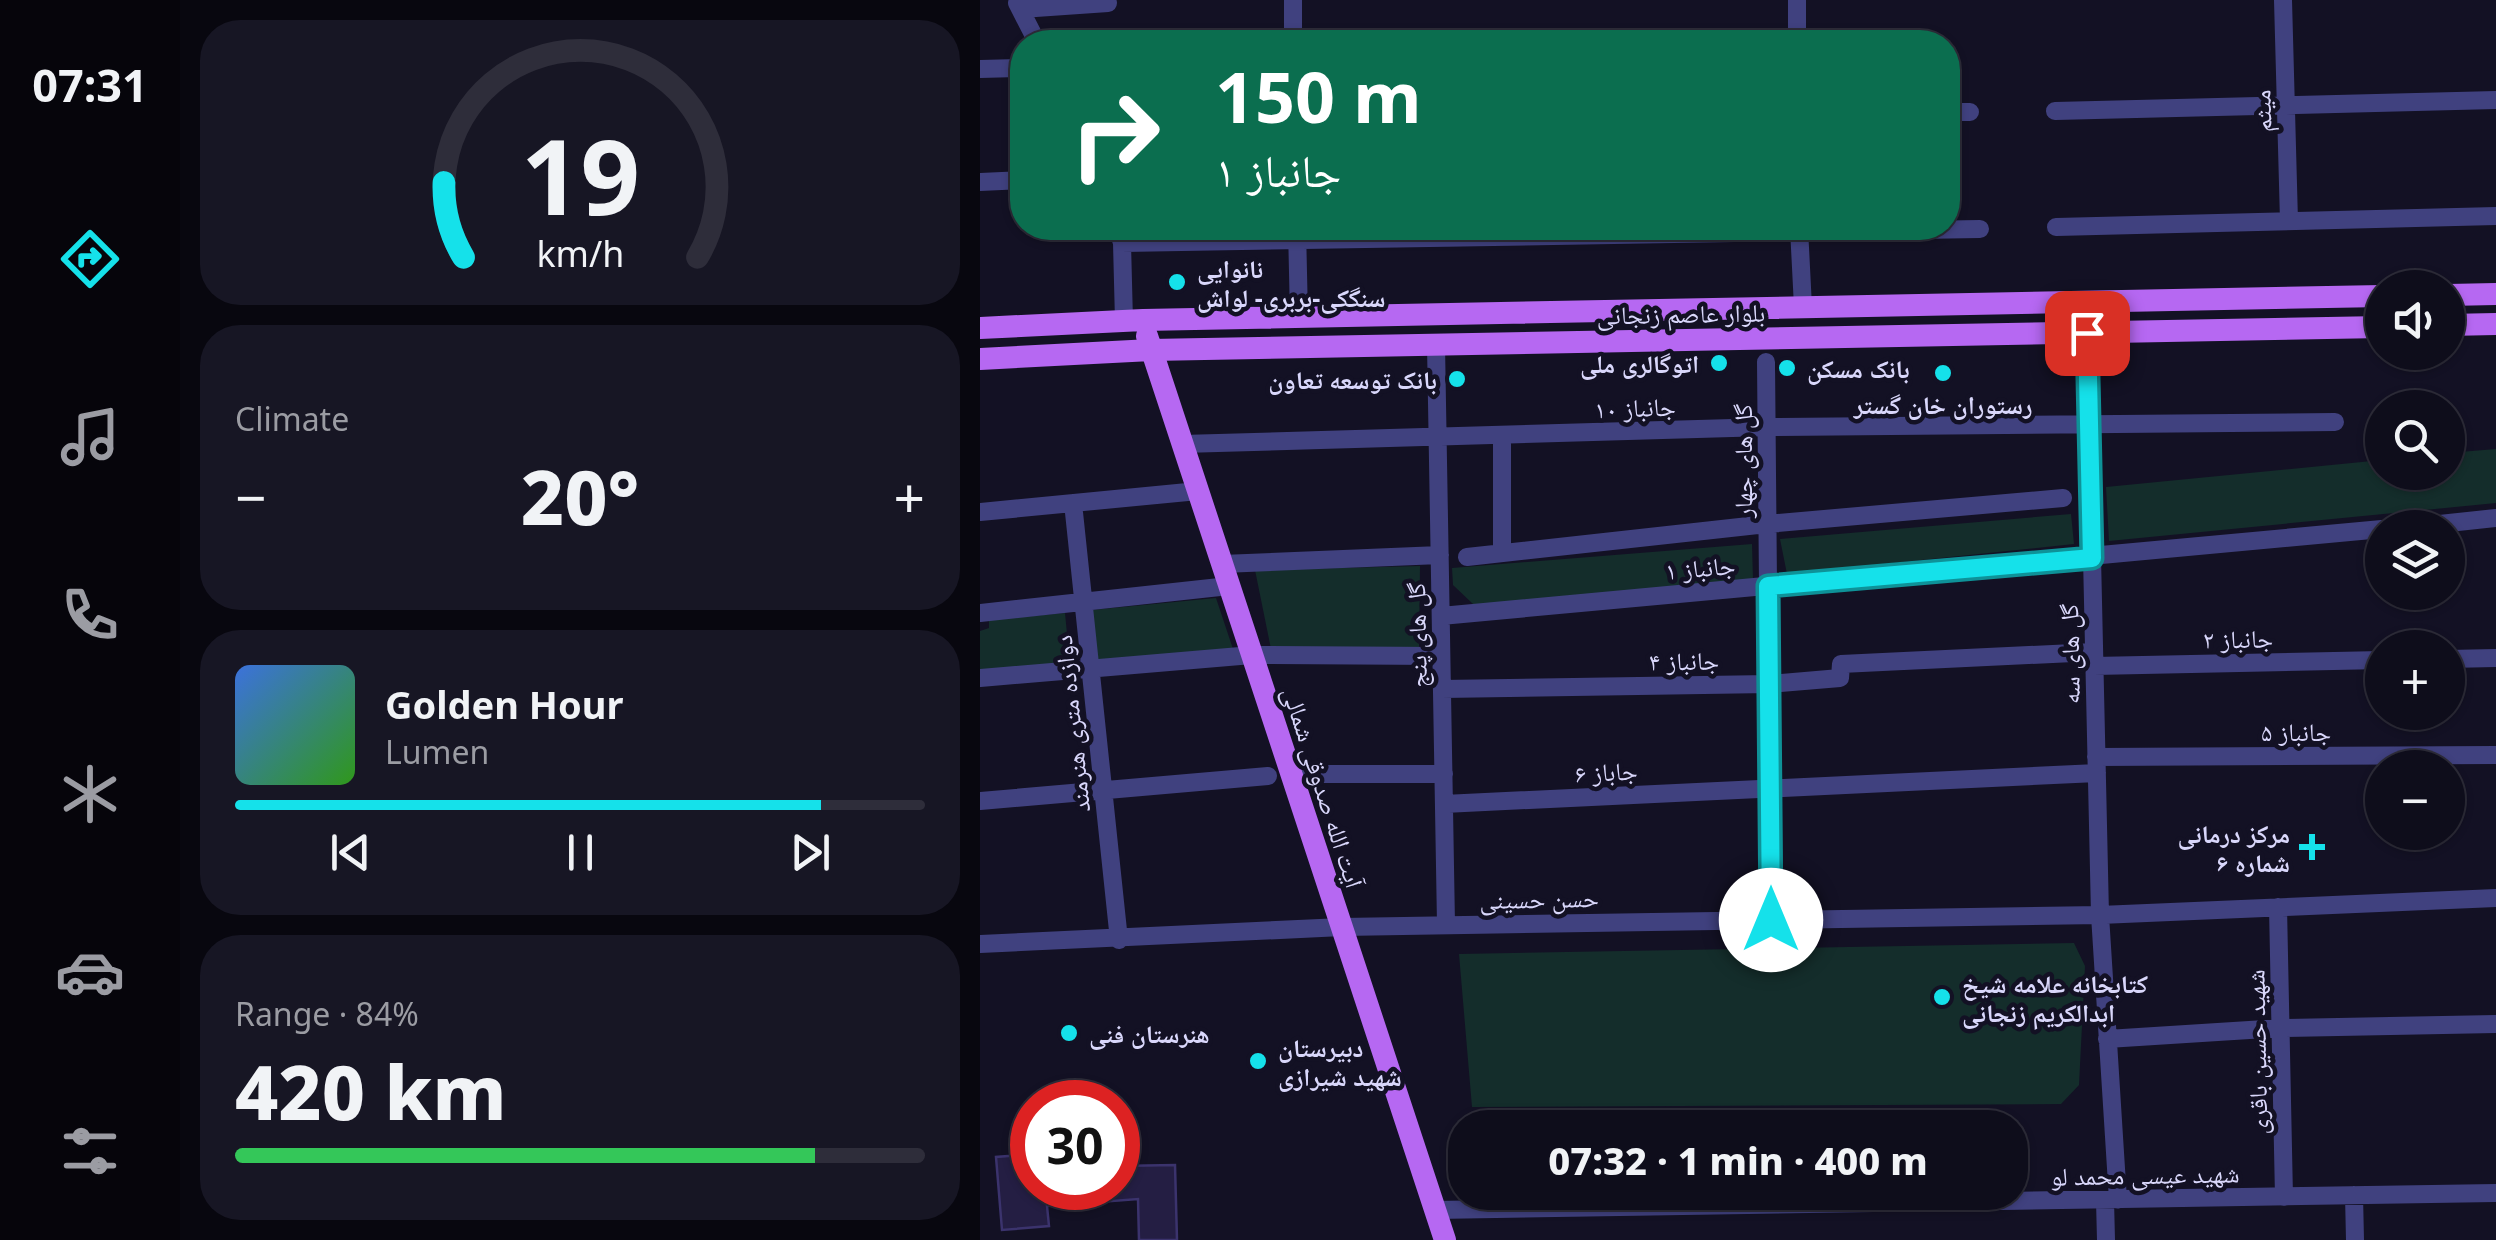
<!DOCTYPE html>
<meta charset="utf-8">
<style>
:root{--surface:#0e0d1b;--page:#171624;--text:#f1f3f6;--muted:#9b9ca3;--line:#2e2d3a;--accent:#15e1ea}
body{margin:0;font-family:"Noto Sans","Noto Naskh Arabic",sans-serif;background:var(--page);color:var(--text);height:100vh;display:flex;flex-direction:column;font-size:38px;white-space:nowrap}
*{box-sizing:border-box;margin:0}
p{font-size:32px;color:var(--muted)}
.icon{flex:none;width:55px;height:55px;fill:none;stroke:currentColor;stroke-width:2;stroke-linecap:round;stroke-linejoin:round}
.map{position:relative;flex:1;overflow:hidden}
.details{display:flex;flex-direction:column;gap:20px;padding:20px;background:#08070f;width:800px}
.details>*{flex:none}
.hud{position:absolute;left:30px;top:30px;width:950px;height:210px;border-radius:40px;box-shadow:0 2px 8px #0004,0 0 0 2px var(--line);background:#0b6e4f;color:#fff;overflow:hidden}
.tools{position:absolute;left:1385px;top:270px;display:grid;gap:20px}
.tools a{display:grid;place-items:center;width:100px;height:100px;border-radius:50%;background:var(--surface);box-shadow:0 2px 8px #0004,0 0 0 2px var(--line);font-size:50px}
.speed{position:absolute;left:30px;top:1080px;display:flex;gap:20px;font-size:50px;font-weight:700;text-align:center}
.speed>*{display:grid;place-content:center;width:130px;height:130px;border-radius:50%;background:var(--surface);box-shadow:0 2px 8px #0004,0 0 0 2px var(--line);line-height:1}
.speed .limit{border:15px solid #d22;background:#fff;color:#111}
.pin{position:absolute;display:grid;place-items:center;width:85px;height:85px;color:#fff;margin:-42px;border-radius:20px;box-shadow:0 5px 15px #0006}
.me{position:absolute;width:110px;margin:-55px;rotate:0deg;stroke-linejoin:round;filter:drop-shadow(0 0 8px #0008)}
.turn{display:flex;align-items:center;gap:35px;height:210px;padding:0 40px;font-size:45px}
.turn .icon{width:130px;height:130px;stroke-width:2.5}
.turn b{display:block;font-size:70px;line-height:85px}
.big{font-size:75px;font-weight:800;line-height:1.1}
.details .card{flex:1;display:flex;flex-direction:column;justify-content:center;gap:15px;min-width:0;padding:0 35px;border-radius:40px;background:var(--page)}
.details .dial{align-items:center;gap:0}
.dial svg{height:260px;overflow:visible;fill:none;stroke:var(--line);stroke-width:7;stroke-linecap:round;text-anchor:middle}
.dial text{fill:var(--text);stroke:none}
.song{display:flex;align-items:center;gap:30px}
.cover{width:120px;height:120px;border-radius:15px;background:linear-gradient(135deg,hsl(220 70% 55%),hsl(110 70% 35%))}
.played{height:10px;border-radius:5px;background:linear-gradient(90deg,var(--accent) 85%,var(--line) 85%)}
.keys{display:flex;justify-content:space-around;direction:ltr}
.heat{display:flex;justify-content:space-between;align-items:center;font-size:55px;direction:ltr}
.charge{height:15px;border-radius:8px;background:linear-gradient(90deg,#34c759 84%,var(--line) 0)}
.trip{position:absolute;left:468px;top:1110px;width:580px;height:100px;border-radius:40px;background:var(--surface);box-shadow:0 2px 8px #0004,0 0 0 2px var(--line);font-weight:800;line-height:100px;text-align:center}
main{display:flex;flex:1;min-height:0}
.menu{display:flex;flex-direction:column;width:180px;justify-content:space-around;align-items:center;background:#06050b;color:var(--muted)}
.menu .icon{width:70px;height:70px}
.menu .active{color:var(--accent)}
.menu b{font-size:45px;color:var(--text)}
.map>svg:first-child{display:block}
.green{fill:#142d2b}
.building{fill:#241e43;stroke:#3b336d;stroke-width:2.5}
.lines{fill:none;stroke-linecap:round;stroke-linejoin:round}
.minor{stroke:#40417f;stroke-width:18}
.major{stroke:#b668f2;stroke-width:22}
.route-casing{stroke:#0e9298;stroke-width:25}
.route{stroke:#15e1ea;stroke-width:18}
.poi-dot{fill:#15e1ea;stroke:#131124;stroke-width:4}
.labels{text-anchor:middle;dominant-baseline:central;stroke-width:9;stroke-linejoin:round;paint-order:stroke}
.street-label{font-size:25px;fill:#d9d7fb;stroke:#131124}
.poi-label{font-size:25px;font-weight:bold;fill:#d9d7fb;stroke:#131124;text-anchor:start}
</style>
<main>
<nav class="menu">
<b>07:31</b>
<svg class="icon active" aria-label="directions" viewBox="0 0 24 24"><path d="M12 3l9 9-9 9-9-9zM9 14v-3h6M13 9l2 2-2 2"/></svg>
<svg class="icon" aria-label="music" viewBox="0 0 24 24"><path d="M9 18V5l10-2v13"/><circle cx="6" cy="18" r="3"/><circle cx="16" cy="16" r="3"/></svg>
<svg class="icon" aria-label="phone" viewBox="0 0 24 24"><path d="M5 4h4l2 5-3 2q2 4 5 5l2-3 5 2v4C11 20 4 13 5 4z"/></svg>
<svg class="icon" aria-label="climate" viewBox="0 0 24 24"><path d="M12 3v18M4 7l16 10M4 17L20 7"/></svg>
<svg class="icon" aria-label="car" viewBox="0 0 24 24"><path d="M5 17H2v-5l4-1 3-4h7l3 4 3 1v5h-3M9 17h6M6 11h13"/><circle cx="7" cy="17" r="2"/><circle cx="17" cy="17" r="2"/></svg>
<svg class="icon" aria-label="filters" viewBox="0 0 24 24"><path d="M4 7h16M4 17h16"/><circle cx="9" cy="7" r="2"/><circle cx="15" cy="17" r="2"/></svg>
</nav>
<section class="details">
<div class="card dial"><svg viewBox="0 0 100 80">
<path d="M14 69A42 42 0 1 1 86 69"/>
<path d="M14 69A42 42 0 0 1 8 46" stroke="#15e1ea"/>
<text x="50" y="56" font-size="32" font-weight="700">19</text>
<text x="50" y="72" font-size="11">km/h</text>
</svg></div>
<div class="card"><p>Climate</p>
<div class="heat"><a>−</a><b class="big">20°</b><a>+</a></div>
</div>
<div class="card">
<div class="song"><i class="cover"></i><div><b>Golden Hour</b><p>Lumen</p></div></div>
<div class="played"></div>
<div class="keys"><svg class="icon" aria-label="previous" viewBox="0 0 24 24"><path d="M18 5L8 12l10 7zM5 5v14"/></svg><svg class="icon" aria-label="pause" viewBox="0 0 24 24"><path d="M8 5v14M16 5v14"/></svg><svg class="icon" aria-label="next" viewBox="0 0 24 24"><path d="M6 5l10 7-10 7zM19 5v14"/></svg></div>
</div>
<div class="card"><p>Range · 84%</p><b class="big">420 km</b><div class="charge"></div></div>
</section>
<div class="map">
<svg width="1516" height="1240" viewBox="0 0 1516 1240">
<rect width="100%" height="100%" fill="#131124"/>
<!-- green -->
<path class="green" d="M1516,449V503L1129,541L1126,487L1402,460V472H1468V453Z
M1091,514L1094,544L807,574L800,539Z
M772,544L773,580L522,604H493L473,585L472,568Z
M440,566L439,647L291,649L275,570Z
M236,598L253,649L117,663L112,610Z
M85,613L90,665L0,675V631L9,628V620Z
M1094,943L1105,966L1099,1085L1081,1104L492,1107L479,954Z"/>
<!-- building -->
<path class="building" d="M52,1154V1188H138V1166L195,1165L197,1240H159L158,1199L67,1206L69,1226L22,1230L16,1157Z"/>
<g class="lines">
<!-- minor -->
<path class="minor" d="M313,0V42
M817,0V42
M1303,0L1309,221
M37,3L57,42
M41,9L128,3
M0,69L42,68
M1075,111L1516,100
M968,112H990
M0,182L42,180
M1076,227L1516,216
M137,228L142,243L144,321
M317,228L319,317
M819,228L823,307
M142,243L1000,229
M1107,333L1120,915L1138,1200
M456,345L466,924
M786,362L791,920
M522,437V553
M202,444L787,427L1355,422
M93,503L139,940
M0,512L218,491
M1422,528L1516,518
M487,557L787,524L1083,498
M242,564L460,555
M0,613L249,586
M461,616L1402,529
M1468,659L1516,658
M1114,666L1402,660
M0,678L272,655L461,656
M462,689L789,684L860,678L861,664L1114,652
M1116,757L1516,755
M311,774H464
M0,801L288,776
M464,804L1117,773
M1298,907L1304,1197
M0,944L362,927L1120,915L1516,898
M1127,1039L1301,1028L1516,1024
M1374,1195L1375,1240
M1125,1200L1126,1240
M455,1210L1516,1193"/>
<!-- major -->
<path class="major" d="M1468,295L1516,294
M1468,325L1516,324
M0,328L163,320L1402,296
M167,336L465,1240
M0,359L171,350L1402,327"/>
</g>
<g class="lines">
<defs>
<path id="route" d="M791,920L788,586L1112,558L1107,333"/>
</defs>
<!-- route casing -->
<use href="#route" class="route-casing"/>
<!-- route -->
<use href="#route" class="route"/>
</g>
<!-- markers -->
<g class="poi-dot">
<circle cx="197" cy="282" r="10"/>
<circle cx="739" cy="363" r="10"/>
<circle cx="807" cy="368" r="10"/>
<circle cx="963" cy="373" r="10"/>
<circle cx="477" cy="379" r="10"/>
<path d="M1327 832h10v10h10v10h-10v10h-10v-10h-10v-10h10z"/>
<circle cx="962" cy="997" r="10"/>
<circle cx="89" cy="1033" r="10"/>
<circle cx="278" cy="1061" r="10"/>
</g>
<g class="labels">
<!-- street labels -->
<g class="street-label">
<text transform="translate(1281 111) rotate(-92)">میثم</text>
<text transform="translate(701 313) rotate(-1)">بلوار عاصم زنجانی</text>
<text transform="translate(655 407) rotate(-2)">جانباز ۱۰</text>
<text transform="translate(762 461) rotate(-90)">گل های چهار</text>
<text transform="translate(720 567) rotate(-5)">جانباز ۱</text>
<text transform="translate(436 635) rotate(-91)">گل های پنج</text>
<text transform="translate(1258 638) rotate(-1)">جانباز ۲</text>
<text transform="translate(1089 654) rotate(-91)">گل های سه</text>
<text transform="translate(704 660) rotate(-1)">جانباز ۴</text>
<text transform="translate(91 724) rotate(-96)">دوازده متری هنرمند</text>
<text x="1316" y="731">جانباز ۵</text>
<text transform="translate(626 771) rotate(-3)">جاباز ۶</text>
<text transform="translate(344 787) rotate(72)">آیت الله صدوقی شمالی</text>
<text transform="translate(559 898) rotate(-1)">حسن حسینی</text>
<text transform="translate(1276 1052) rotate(-91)">شهید حسین باقری</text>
<text transform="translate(1165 1174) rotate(-1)">شهید عیسی محمد لو</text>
</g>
<!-- poi labels -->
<g class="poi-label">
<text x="217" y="268">نانوایی<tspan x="217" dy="29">سنگکی-بربری- لواش</tspan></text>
<text x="719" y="363" text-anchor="end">اتوگالری ملی</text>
<text x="827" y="368">بانک مسکن</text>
<text x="457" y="379" text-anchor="end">بانک توسعه تعاون</text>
<text x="963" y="404" text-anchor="middle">رستوران خان گستر</text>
<text x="1310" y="833" text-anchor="end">مرکز درمانی<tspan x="1310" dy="29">شماره ۶</tspan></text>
<text x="982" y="983">کتابخانه علامه شیخ<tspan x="982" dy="29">ابدالکریم زنجانی</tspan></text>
<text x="109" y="1033">هنرستان فنی</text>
<text x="298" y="1047">دبیرستان<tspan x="298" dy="29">شهید شیرازی</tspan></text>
</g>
</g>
</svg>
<div class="tools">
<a><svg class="icon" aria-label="sound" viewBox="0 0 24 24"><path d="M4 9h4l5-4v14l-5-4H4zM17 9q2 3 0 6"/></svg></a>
<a><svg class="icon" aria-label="search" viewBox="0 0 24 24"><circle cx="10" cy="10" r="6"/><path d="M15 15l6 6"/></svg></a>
<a><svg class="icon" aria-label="layers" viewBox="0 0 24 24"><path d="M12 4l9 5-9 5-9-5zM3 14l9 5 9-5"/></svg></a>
<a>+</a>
<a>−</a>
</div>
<div class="speed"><div class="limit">30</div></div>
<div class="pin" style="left:1107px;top:333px;background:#d93025"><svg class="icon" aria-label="arrive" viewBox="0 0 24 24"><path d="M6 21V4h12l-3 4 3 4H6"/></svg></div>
<svg class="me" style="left:791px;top:920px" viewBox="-20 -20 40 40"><circle r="19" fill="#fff"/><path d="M0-13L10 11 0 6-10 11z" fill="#15e1ea"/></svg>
<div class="trip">07:32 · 1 min · 400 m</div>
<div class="hud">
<div class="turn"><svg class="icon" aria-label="right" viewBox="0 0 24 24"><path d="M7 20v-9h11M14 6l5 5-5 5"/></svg><div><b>150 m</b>جانباز ۱</div></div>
</div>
</div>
</main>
